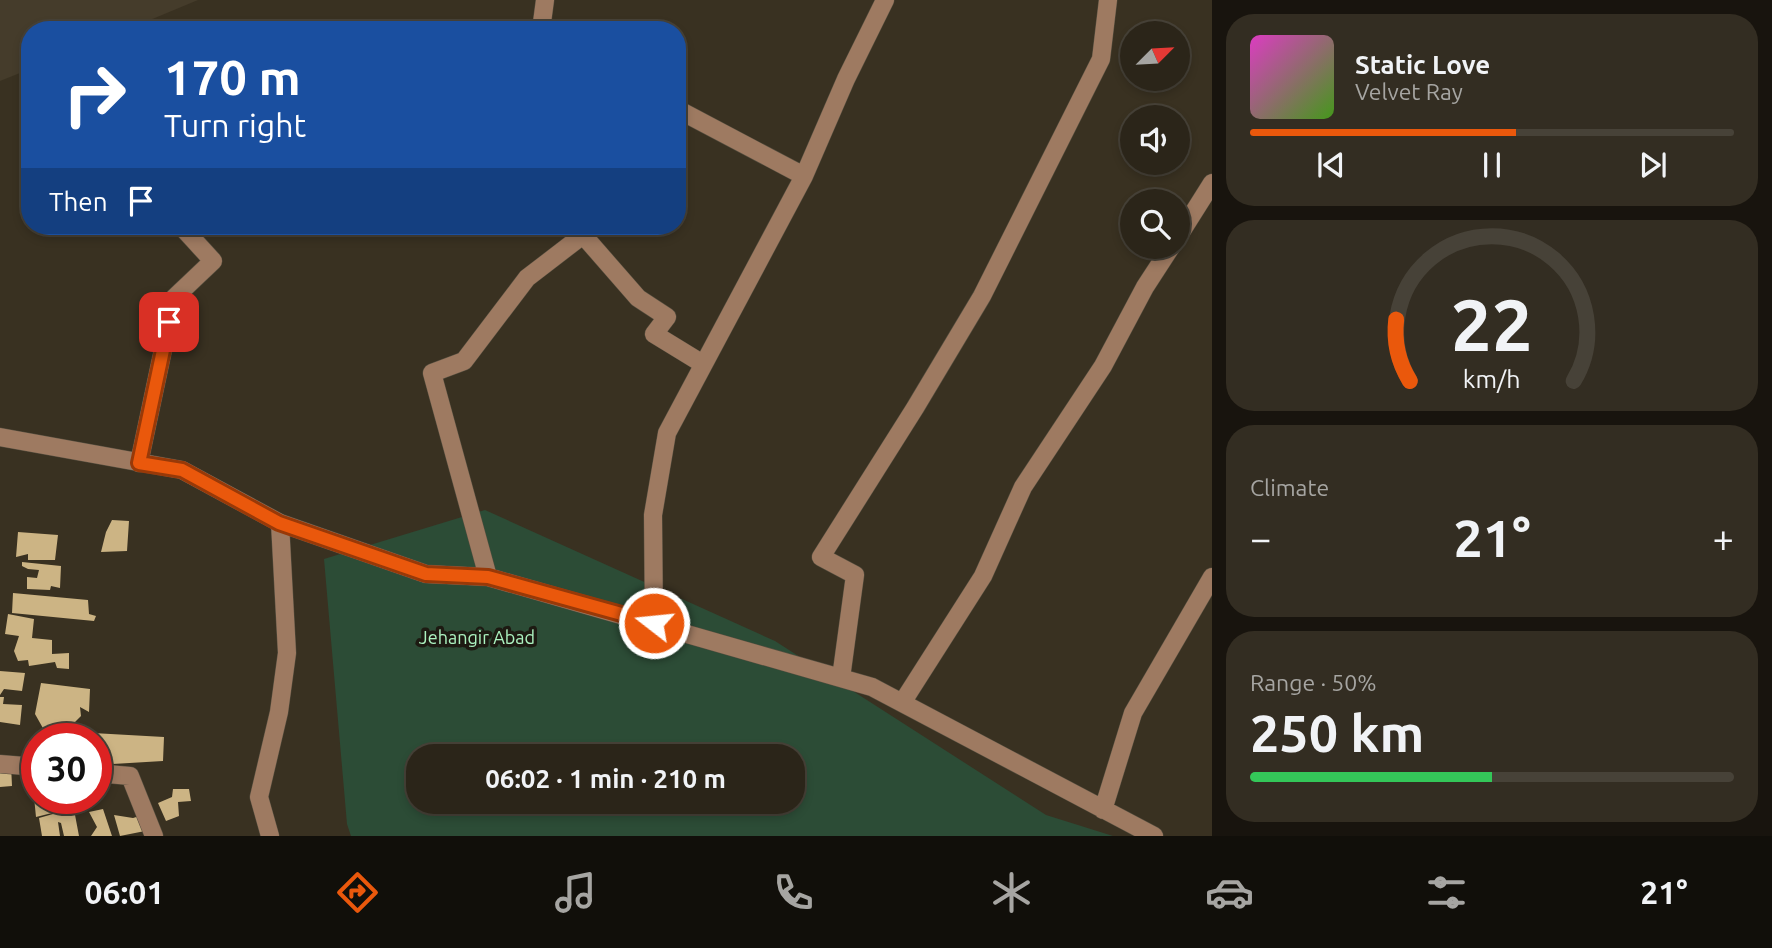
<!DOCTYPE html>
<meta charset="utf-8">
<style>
:root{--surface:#2b2519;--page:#332d22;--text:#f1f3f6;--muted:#a6a5a2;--line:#474238;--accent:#ea580c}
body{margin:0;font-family:Ubuntu,sans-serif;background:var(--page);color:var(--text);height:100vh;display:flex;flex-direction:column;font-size:26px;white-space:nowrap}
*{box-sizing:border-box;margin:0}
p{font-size:23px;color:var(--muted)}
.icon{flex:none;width:38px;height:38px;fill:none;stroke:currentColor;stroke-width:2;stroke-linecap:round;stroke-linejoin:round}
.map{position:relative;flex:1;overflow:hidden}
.details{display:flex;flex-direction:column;gap:14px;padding:14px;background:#18140e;width:560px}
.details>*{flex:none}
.guide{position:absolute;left:21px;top:21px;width:665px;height:214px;border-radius:28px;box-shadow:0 4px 10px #0003,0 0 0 2px var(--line);background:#1a4fa0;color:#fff;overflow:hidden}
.needle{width:46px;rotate:66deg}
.fabs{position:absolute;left:1120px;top:21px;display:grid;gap:14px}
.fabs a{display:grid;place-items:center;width:70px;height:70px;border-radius:50%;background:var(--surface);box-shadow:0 4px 10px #0003,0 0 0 2px var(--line);font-size:35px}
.speed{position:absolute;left:21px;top:723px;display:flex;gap:14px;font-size:35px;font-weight:700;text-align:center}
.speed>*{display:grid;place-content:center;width:91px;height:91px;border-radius:50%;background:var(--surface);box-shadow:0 4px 10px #0003,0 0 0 2px var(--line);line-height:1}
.speed .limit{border:10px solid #d22;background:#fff;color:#111}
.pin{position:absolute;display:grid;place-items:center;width:60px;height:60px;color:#fff;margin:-30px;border-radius:14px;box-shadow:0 4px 10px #0006}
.me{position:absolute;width:77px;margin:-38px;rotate:286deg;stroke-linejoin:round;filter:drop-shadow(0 0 5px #0008)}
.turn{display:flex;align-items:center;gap:24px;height:147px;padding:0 28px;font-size:32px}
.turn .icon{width:91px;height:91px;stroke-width:2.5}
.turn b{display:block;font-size:49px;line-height:60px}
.then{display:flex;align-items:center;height:66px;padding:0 28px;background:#0003;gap:14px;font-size:26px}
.big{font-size:52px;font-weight:600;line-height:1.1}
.details .card{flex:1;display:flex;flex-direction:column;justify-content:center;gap:10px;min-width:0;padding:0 24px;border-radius:28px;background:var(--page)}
.details .dial{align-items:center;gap:0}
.dial svg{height:182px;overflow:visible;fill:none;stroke:var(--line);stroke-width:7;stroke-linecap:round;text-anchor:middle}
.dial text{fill:var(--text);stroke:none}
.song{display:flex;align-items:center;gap:21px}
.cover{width:84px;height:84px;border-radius:10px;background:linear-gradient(135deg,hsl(310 70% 55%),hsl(100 70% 35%))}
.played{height:7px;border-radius:4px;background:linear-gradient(90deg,var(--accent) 55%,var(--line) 55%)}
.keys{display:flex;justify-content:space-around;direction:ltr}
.heat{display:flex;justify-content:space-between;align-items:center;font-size:38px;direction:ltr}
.charge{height:10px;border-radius:5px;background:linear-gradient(90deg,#34c759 50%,var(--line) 0)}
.trip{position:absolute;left:406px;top:744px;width:399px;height:70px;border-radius:28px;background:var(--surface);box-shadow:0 4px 10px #0003,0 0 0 2px var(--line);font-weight:600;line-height:70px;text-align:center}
.tabs{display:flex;height:112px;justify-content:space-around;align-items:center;background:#110f0a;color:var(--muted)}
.tabs .icon{width:49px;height:49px}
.tabs .on{color:var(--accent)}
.tabs b{font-size:32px;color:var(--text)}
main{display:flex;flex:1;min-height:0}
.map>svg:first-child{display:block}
.education{fill:#453c2b}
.green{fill:#2c4c36;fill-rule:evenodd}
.building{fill:#ccb484}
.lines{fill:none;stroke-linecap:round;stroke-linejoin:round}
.minor-casing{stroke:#564f40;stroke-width:19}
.minor{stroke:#9e7a61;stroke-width:18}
.route-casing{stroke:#983908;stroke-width:18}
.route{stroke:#ea580c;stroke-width:12}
.labels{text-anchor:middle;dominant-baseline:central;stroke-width:7;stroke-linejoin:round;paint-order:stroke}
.park-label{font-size:18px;fill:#acf3c0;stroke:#1d1a12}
</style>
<main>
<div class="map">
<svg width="1212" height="836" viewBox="0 0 1212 836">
<rect width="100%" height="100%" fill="#393121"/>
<!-- education -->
<path class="education" d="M0,0H198L126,30H30V69L0,81Z"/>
<!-- green -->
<path class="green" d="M485,510L775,641L1046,815L1113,836H351L347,824L324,559ZM418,756H793V802H418Z"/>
<!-- building -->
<path class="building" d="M112,520L129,521L127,551L101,552L106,532Z
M18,532L58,535L55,560H28V554L16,557Z
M22,562L61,566L60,588L51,586L50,590L27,589V577L37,578L39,570L28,569L22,566Z
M13,593L88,600L89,614L96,616L94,621L12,613Z
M8,614L34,619L32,638L52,640V654L69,653V669L57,668L55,662L29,666L28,660L18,661L14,651L19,636L5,634Z
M0,671L25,673L22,691L4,689L0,695Z
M41,683L90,689L89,712L80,707L81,716L73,724L65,726L66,730H44L35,714Z
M0,697H4L3,704L22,705L20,725L0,722Z
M75,732L164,737L163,761L96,765V738H75Z
M43,733L73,734V738H43Z
M0,764L11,765L12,786L0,787Z
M33,787H37V798H51L52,813L36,817Z
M173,789H189L191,801L178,802L179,816L166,821L158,803L172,797Z
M72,799L79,836H64L61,823L58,822L60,836H42L39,818L60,812L54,813V803Z
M103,809L112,836H91L97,827L89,812Z
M114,815L133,818L143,815L150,830L120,836Z"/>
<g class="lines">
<defs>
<path id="minor" d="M541,30L545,0
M677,109L804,176
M1178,237L1212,183
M0,437L182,470L280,523L426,574L488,577L872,687L1154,836
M139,463L174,298L213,261L181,226
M488,577L432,373L464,361L527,278L583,235L638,298L667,317L654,334L703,364
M654,623L653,515L667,433L804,176L846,79L885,0
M841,678L855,575L821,557L915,408L982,296L1101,59L1108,0
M902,703L983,576L1023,487L1103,366L1145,287L1171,247
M0,764L37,767
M96,773L130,776L154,836
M1103,810L1133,713L1212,577
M270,836L259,797L279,712L287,653L280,523"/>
</defs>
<!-- minor casing -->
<use href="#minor" class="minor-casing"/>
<!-- minor -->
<use href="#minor" class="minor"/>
</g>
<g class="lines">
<defs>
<path id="route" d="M169,322L139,463L182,470L279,523L426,574L488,577L654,623"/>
</defs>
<!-- route casing -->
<use href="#route" class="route-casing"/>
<!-- route -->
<use href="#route" class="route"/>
</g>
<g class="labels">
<!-- park labels -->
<g class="park-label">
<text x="477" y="637">Jehangir Abad</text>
</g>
</g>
</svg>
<div class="fabs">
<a><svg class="needle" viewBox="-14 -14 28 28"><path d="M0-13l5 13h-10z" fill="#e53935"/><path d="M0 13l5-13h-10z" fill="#a6a5a2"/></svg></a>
<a><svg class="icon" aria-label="sound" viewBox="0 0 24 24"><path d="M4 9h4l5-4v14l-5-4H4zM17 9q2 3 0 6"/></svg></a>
<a><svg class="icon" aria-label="search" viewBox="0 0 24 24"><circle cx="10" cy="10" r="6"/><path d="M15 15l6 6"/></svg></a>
</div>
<div class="speed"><div class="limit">30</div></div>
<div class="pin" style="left:169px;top:322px;background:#d93025"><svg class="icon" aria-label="arrive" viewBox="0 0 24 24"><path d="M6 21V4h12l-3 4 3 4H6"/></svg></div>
<svg class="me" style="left:654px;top:623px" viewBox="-20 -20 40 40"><circle r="17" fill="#ea580c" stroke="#fff" stroke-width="3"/><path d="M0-11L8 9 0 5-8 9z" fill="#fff"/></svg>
<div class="trip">06:02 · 1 min · 210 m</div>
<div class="guide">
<div class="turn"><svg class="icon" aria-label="right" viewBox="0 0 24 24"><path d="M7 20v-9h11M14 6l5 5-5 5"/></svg><div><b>170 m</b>Turn right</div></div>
<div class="then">Then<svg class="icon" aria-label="arrive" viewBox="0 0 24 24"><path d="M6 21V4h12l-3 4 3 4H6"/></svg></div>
</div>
</div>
<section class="details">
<div class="card">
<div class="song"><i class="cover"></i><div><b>Static Love</b><p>Velvet Ray</p></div></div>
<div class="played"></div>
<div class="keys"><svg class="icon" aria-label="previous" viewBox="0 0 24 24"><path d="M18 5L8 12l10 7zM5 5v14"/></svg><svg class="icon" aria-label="pause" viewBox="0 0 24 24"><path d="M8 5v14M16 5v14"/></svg><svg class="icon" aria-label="next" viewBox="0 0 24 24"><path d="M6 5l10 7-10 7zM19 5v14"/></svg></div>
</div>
<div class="card dial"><svg viewBox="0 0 100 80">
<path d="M14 69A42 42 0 1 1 86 69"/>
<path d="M14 69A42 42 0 0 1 8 42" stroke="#ea580c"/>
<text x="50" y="56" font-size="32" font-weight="700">22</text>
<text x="50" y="72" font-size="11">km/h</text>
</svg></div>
<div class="card"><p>Climate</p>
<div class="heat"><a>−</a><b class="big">21°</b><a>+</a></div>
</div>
<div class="card"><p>Range · 50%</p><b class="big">250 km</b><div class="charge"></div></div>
</section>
</main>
<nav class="tabs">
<b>06:01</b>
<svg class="icon on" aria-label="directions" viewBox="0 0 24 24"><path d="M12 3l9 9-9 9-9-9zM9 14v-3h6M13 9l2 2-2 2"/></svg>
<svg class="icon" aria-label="music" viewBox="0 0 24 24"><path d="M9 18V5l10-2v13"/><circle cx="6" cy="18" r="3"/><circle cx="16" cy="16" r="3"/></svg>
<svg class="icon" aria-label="phone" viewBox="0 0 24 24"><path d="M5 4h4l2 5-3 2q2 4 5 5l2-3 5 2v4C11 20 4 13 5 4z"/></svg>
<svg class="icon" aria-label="climate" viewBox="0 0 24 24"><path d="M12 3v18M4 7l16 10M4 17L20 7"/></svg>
<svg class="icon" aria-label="car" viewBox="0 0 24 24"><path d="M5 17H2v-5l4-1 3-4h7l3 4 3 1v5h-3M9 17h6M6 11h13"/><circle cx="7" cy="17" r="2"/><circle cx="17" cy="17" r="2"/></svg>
<svg class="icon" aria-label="filters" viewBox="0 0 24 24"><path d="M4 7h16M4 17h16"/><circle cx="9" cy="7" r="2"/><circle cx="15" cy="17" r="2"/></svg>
<b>21°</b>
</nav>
